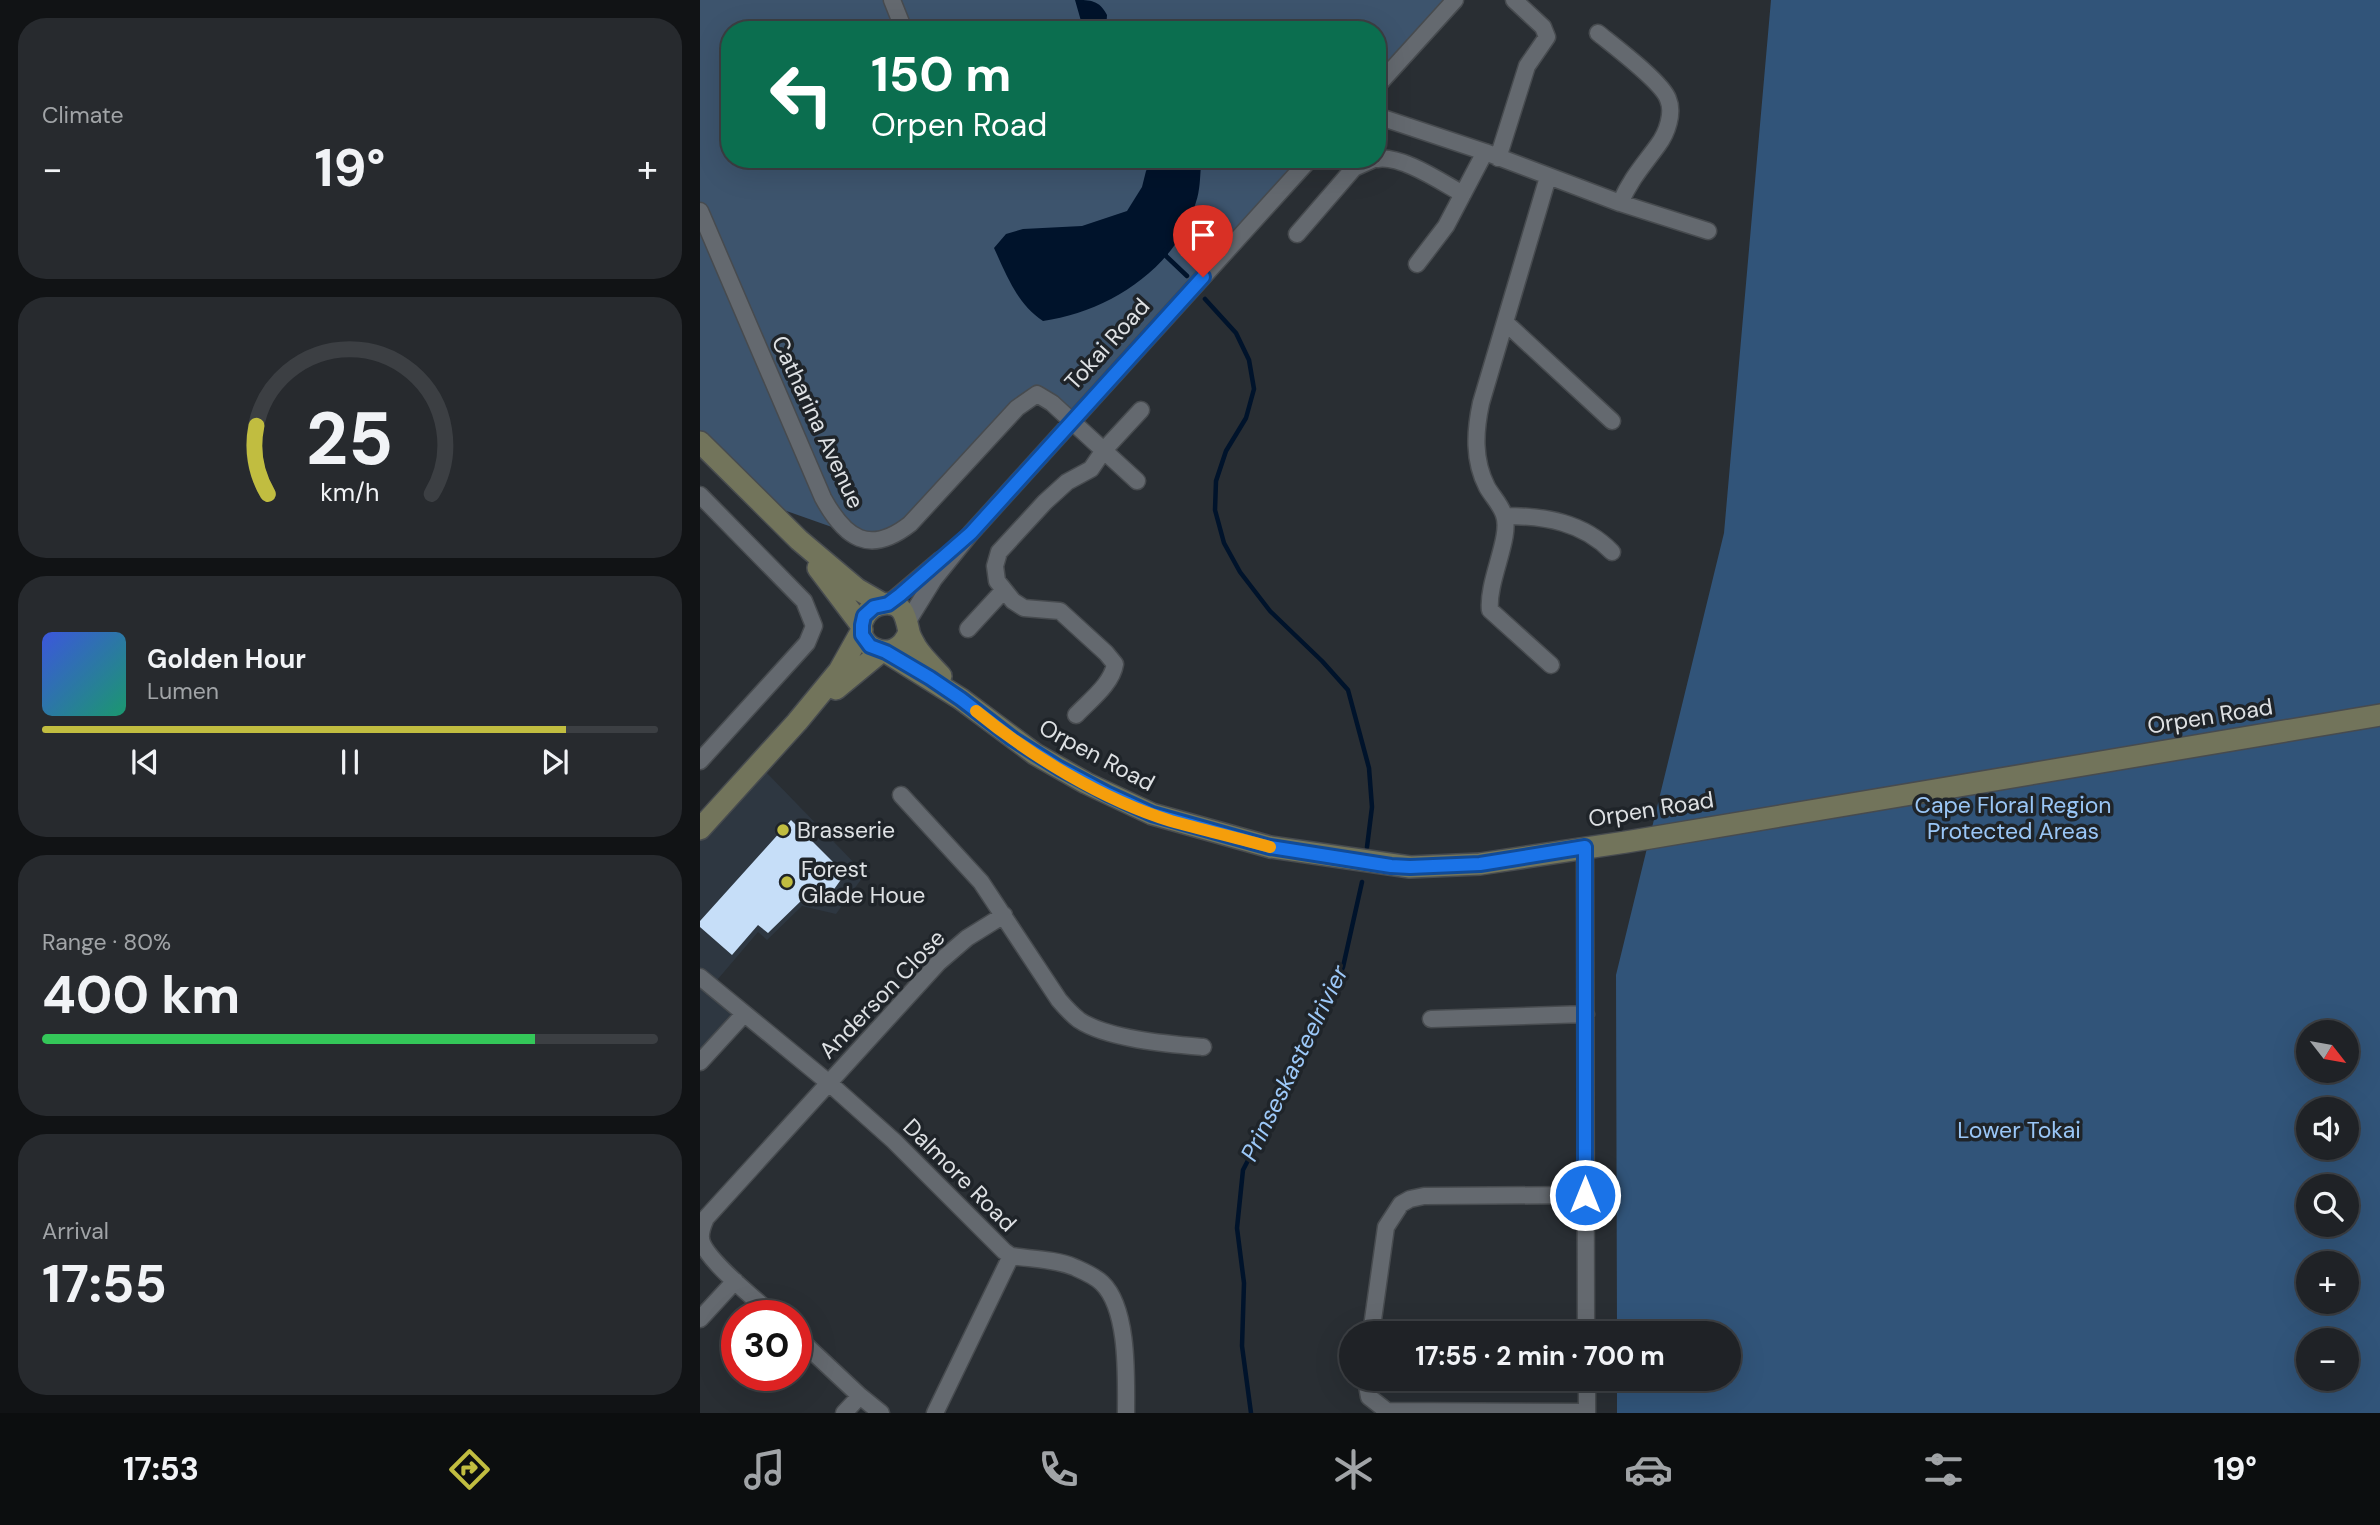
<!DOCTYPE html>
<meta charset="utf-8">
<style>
:root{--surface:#1f2226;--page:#272a2e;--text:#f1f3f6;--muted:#a1a4a7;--line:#3c3f43;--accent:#c1bd40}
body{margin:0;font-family:"DM Sans",sans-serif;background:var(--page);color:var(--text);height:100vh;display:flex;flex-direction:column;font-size:26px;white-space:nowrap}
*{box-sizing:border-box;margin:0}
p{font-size:23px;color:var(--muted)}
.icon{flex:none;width:38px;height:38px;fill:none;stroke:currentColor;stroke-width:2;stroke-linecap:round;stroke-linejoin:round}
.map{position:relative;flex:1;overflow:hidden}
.panel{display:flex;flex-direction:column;gap:18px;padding:18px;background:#111315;width:700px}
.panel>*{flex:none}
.top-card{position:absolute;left:21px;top:21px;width:665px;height:147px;border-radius:28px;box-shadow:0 7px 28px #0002,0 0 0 2px var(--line);background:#0b6e4f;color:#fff;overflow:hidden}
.needle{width:46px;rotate:121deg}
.fabs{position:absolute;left:1596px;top:1020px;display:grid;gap:14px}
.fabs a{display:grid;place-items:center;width:63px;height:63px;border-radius:50%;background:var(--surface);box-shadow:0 7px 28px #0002,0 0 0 2px var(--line);font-size:35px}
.speed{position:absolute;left:21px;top:1300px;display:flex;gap:14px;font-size:35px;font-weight:700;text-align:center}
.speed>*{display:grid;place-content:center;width:91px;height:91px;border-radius:50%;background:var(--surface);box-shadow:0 7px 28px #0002,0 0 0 2px var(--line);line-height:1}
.speed .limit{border:10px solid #d22;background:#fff;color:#111}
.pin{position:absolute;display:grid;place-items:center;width:60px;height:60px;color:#fff;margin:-72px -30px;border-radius:50% 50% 50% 0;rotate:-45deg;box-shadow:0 0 7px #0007}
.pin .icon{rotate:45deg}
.me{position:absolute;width:77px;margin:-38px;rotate:0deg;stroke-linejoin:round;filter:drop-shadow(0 0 5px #0008)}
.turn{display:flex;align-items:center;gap:24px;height:147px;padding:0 35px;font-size:32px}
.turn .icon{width:91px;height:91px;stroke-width:2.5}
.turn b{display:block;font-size:49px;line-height:60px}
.big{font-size:52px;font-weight:700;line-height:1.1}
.panel .widget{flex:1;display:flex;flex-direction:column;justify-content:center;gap:10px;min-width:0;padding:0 24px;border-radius:28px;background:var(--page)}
.panel .dial{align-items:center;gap:0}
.dial svg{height:182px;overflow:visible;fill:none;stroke:var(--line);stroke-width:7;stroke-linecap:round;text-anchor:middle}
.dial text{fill:var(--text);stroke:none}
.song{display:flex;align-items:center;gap:21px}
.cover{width:84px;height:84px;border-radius:10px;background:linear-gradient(135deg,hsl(230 70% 55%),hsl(160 70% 35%))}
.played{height:7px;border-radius:4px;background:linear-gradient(90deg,var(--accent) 85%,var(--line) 85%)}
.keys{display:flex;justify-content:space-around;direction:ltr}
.heat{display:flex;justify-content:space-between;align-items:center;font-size:38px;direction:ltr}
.charge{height:10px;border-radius:5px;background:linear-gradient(90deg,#34c759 80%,var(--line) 0)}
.trip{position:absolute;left:639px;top:1321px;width:402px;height:70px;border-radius:35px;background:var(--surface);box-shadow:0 7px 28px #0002,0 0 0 2px var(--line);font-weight:700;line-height:70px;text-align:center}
.menu{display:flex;height:112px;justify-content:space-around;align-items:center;background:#0c0e0f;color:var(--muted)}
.menu .icon{width:49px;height:49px}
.menu .on{color:var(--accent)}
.menu b{font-size:32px;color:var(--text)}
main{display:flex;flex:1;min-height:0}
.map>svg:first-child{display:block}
.built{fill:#2e3741}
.green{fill:#3d546d}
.forest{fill:#315479;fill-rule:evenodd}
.water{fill:#00132b}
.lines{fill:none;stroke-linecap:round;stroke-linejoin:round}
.stream{stroke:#00132b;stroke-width:4.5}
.building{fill:#c6def8}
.street-casing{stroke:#474b4f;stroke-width:19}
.secondary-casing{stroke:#474b4f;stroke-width:24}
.street{stroke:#64696f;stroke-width:16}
.secondary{stroke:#72745b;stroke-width:21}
.route-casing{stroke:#114b97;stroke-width:18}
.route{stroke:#1a73e8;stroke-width:12}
.slow{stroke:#f59e0b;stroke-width:12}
.poi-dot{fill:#c1bd40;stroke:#1f2429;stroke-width:2.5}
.labels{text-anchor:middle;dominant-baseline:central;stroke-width:7;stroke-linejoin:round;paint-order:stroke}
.street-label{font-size:23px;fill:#dee1e4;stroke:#1f2429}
.park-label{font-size:23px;fill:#9ac6f6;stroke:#1f2429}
.poi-label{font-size:23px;fill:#dee1e4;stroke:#1f2429;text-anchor:start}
.water-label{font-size:24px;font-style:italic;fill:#9cc8f8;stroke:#1f2429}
</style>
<main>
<section class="panel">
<div class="widget"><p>Climate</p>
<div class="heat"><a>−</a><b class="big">19°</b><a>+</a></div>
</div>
<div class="widget dial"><svg viewBox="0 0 100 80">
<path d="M14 69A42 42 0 1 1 86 69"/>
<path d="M14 69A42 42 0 0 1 9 39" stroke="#c1bd40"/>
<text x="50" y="56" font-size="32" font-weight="700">25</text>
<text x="50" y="72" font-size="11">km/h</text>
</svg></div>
<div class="widget">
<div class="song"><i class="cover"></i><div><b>Golden Hour</b><p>Lumen</p></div></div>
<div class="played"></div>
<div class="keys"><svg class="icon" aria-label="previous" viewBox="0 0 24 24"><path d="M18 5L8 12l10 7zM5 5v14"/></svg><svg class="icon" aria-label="pause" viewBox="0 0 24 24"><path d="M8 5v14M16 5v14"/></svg><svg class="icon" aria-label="next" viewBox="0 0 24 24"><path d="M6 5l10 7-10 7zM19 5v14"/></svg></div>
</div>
<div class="widget"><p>Range · 80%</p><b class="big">400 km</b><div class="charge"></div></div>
<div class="widget"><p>Arrival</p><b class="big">17:55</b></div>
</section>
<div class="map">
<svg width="1680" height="1413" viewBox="0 0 1680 1413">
<rect width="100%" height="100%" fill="#292e33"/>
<!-- built -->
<path class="built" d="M59,765L165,874L136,914L102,906L67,940L58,932L12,986L44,1014L0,1062V829Z"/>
<!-- green -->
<path class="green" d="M0,0H756L677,86V30H30V159H611L373,421L329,398L188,539L163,538L61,502L0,439Z"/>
<!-- forest -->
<path class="forest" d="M1071,0H1680V1413H917V1379H1029V1334H917L916,975L1024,533ZM1608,1032H1647V1071H1608ZM1608,1110H1647V1148H1608ZM1608,1186H1647V1225H1608ZM1608,1264H1647V1302H1608ZM1608,1340H1647V1379H1608Z"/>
<!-- water -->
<path class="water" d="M375,0C391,0 399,0 407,15L406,30L383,28Z
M453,159H500L501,165C500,177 500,191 496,202C477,268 408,312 343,321C317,304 307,276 294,248L306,234L323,229L382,226L427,211L442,187L446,171Z"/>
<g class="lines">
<!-- stream -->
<path class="stream" d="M465,250L466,256L487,276
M505,299L536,333L549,360L554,389L546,418L526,451L516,481L515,510L524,543L540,572L570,611L622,661L648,690L669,768L672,807L667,847
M551,1413L542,1346L544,1283L537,1228L543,1170L612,1037L643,967L662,882"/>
</g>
<!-- building -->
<path class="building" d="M91,820L145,874L127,899L116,889L104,898L68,933L58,925L32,955L0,927V921Z"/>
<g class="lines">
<defs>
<path id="street" d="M192,0L204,30
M898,33C914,46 962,82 968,99C974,113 967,133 958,145C942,167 932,177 920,203
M677,86L755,0
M677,116L785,152L920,203L1008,231
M798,158L827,66L847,37L843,27L814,0
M677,159C702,155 741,182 763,194
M848,177L781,403C775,431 773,460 787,487C792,496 801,505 804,515C812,537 787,581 790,610L851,665
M0,211L123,498C145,538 169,556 210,524L317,408L337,394L352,403L437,481
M597,234L654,168L674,159
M717,264L746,226L785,152
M806,323L912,421
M0,495L104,601L114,626L107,643L0,761
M805,516C845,516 883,522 912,552
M188,604L240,560
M208,621L234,579L271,533L610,159
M268,629L303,591
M376,715C389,701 412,684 415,664L406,653L360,611L324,608L313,601L297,581L295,566L299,552L345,502L367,482L391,469L404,450L441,410
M201,795L281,882L359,1000C365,1007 371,1014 379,1020C407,1039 468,1044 503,1047
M885,847L886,1334
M0,977L129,1083L194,1141L304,1251L311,1256C331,1259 355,1259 374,1267C383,1271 395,1276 402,1283C429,1309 426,1378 426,1413
M731,1019L886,1014
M0,1062L44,1014
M74,1316C58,1301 4,1259 1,1239C0,1231 3,1225 6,1218L238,963L267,938L304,915
M0,1319L35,1281
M671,1334L686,1227L701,1204L710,1199L724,1196L885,1195
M96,1336L160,1396L181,1413
M666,1379L669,1397L687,1411L887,1412
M887,1379V1413
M144,1413L160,1396
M235,1413L311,1256"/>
<path id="secondary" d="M0,442L99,540L157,589L183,604
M118,568L161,625
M209,632C195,670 147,644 165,616C169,609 175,605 183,604C204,601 206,618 209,632C210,637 214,643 216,647C223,658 233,667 241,676
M186,652L261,699L335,754L386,783L452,814L570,847L710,867L780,864L926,842L1680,715
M136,689L182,651
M0,829L97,722L139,671L162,630"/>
</defs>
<!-- street casing -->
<use href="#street" class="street-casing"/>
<!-- secondary casing -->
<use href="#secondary" class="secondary-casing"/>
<!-- street -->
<use href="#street" class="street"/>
<!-- secondary -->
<use href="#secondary" class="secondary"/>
</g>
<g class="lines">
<defs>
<path id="route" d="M503,277L271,533L200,595L188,604L174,607L164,616L162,625V635L170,646L186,652L230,678L261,699L313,739L359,768L408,794L452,814L570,847L691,866L710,867L780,864L885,847V1195"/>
</defs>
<!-- route casing -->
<use href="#route" class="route-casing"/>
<!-- route -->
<use href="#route" class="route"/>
<!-- slow -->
<path class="slow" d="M276,711C331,756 403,800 471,821C504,830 537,838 570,847"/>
</g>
<!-- markers -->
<g class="poi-dot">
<circle cx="83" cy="830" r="7"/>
<circle cx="87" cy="882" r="7"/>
</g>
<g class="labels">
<!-- street labels -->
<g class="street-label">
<text transform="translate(407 344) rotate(-48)">Tokai Road</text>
<text transform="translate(118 422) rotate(65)">Catharina Avenue</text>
<text transform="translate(1510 716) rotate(-9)">Orpen Road</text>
<text transform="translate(397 755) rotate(28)">Orpen Road</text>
<text transform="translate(951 809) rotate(-9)">Orpen Road</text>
<text transform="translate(182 994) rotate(-46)">Anderson Close</text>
<text transform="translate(260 1175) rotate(45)">Dalmore Road</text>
</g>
<!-- park labels -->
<g class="park-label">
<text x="1313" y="805">Cape Floral Region<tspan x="1313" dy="26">Protected Areas</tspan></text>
<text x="1319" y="1130">Lower Tokai</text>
</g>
<!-- poi labels -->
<g class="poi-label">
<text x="97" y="830">Brasserie</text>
<text x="101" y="869">Forest<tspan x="101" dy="26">Glade Houe</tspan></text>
</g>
<!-- water labels -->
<g class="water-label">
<text transform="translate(594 1063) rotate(-64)">Prinseskasteelrivier</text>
</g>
</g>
</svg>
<div class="fabs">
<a><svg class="needle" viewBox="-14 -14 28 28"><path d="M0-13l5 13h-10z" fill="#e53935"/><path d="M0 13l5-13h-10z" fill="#a1a4a7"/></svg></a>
<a><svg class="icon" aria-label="sound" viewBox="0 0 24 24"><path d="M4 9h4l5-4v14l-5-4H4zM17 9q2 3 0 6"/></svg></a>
<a><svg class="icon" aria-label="search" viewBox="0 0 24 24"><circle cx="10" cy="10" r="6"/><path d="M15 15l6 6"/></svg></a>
<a>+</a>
<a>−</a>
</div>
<div class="speed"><div class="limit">30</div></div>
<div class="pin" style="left:503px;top:277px;background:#d93025"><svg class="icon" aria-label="arrive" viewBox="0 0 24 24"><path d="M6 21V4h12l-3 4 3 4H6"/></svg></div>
<svg class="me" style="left:885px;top:1195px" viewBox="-20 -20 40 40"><circle r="17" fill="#1a73e8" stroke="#fff" stroke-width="3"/><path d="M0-11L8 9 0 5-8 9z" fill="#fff"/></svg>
<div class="trip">17:55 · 2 min · 700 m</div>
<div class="top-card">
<div class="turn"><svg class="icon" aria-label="left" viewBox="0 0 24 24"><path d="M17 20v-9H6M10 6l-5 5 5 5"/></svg><div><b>150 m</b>Orpen Road</div></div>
</div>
</div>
</main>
<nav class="menu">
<b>17:53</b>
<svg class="icon on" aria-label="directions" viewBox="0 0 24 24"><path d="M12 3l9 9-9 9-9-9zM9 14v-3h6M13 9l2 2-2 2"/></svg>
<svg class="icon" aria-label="music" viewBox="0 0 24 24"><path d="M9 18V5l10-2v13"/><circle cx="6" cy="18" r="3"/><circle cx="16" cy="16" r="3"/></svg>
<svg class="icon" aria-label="phone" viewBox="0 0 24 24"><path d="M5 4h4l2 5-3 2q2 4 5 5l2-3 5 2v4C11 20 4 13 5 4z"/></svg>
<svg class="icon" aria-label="climate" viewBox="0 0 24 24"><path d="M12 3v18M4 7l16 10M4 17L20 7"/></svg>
<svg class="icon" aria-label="car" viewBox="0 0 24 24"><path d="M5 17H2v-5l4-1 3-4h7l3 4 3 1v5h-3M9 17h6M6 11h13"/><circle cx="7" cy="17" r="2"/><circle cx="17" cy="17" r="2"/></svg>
<svg class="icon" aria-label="filters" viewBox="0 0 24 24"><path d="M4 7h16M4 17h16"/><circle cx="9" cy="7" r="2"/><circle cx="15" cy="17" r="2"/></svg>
<b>19°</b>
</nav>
